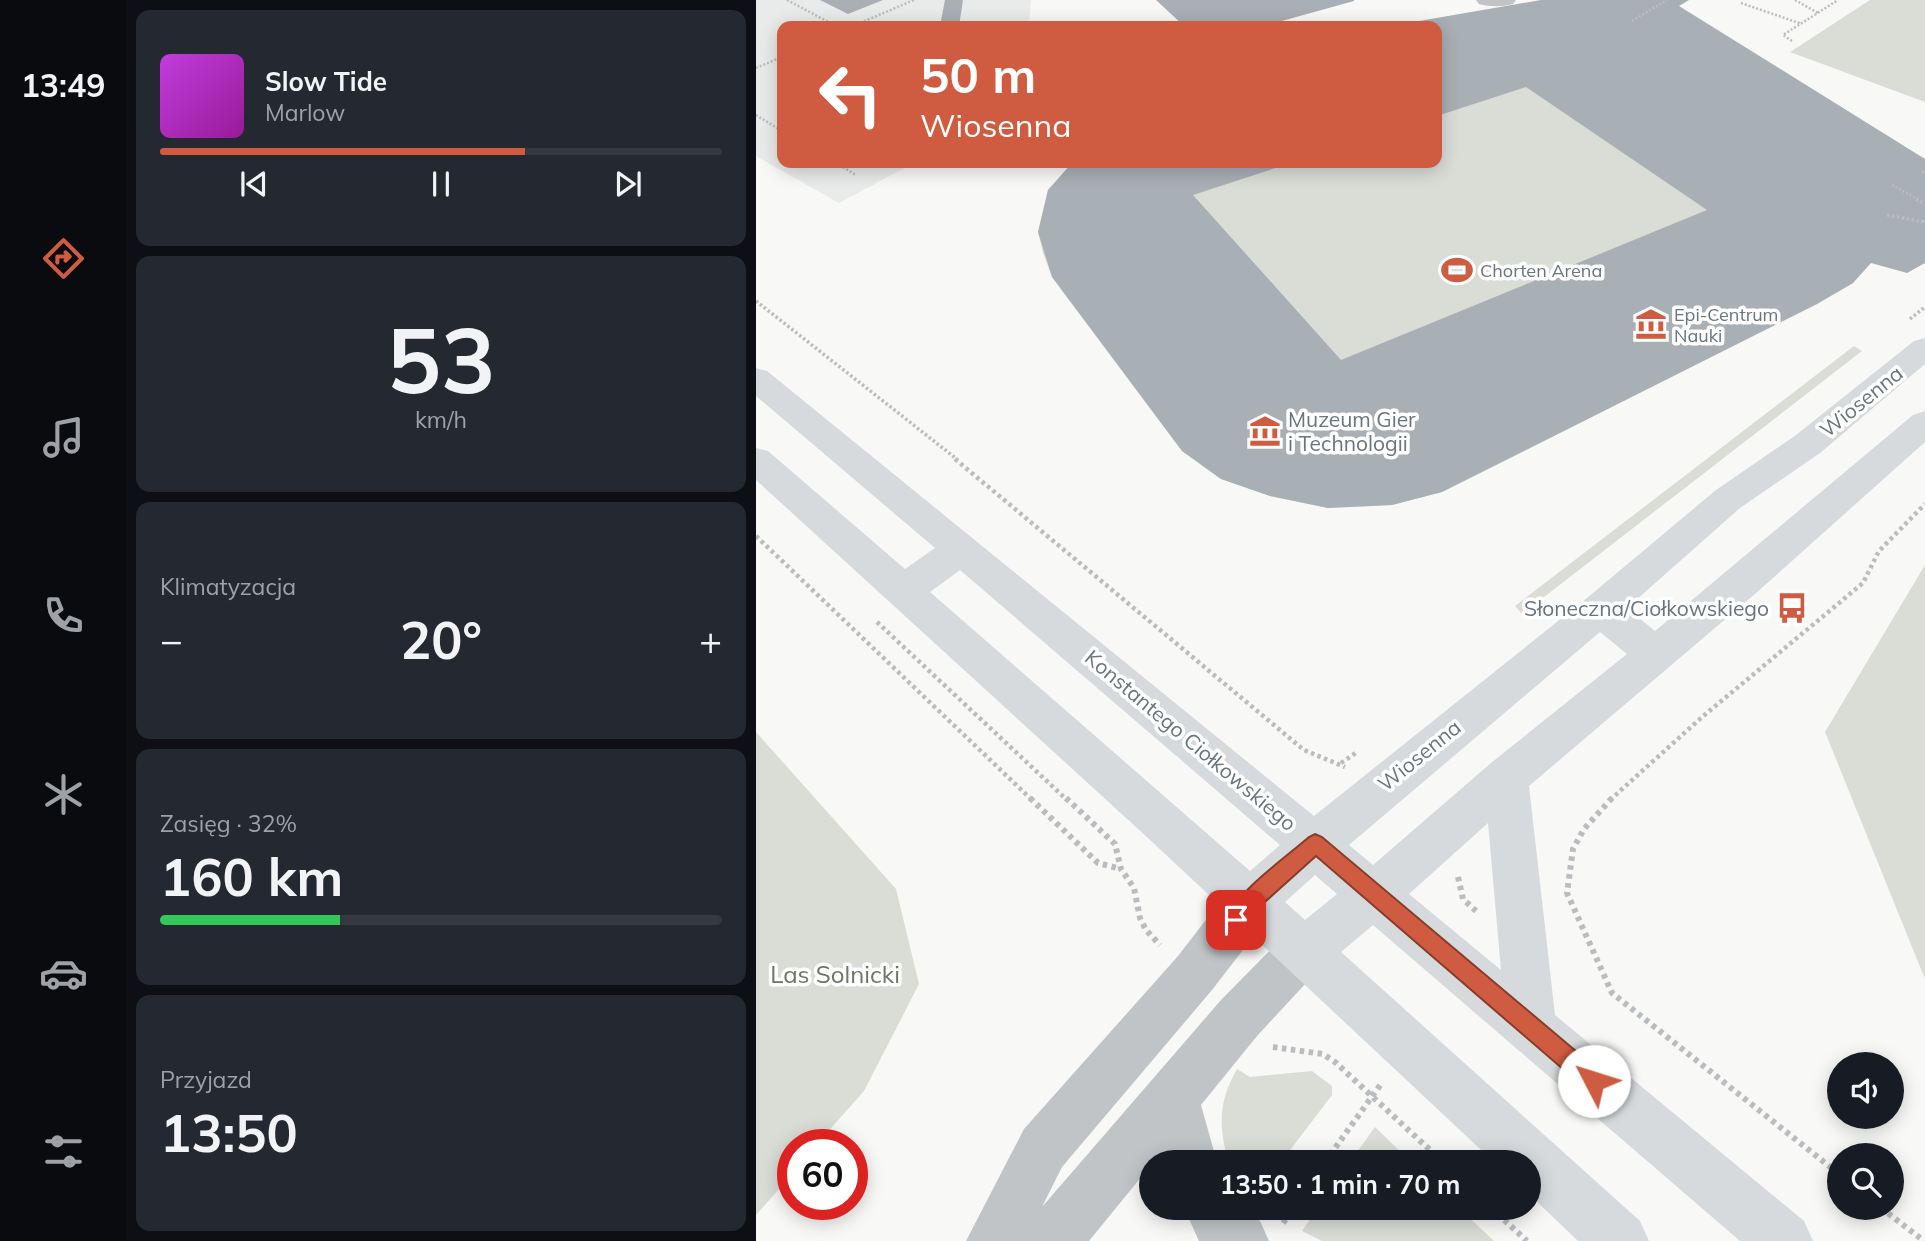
<!DOCTYPE html>
<html lang="pl">
<meta charset="utf-8">
<style>
:root{--surface:#171b24;--page:#242831;--text:#f1f3f6;--muted:#9ea1a6;--line:#363941;--accent:#cf5c40}
body{margin:0;font-family:Mulish,sans-serif;background:var(--page);color:var(--text);height:100vh;display:flex;flex-direction:column;font-size:26px;white-space:nowrap}
*{box-sizing:border-box;margin:0}
p{font-size:23px;color:var(--muted)}
.icon{flex:none;width:38px;height:38px;fill:none;stroke:currentColor;stroke-width:2;stroke-linecap:round;stroke-linejoin:round}
.map{position:relative;flex:1;overflow:hidden}
.sheet{display:flex;flex-direction:column;gap:10px;padding:10px;background:#0d0f14;width:630px}
.sheet>*{flex:none}
.hud{position:absolute;left:21px;top:21px;width:665px;height:147px;border-radius:14px;box-shadow:0 4px 18px #0003;background:#cf5c40;color:#fff;overflow:hidden}
.buttons{position:absolute;left:1071px;top:1052px;display:grid;gap:14px}
.buttons a{display:grid;place-items:center;width:77px;height:77px;border-radius:50%;background:var(--surface);box-shadow:0 4px 18px #0003;font-size:35px}
.speed{position:absolute;left:21px;top:1129px;display:flex;gap:14px;font-size:35px;font-weight:700;text-align:center}
.speed>*{display:grid;place-content:center;width:91px;height:91px;border-radius:50%;background:var(--surface);box-shadow:0 4px 18px #0003;line-height:1}
.speed .limit{border:10px solid #d22;background:#fff;color:#111}
.pin{position:absolute;display:grid;place-items:center;width:60px;height:60px;color:#fff;margin:-30px;border-radius:14px;box-shadow:0 4px 10px #0006}
.me{position:absolute;width:77px;margin:-38px;rotate:310deg;stroke-linejoin:round;filter:drop-shadow(0 0 5px #0008)}
.turn{display:flex;align-items:center;gap:24px;height:147px;padding:0 28px;font-size:32px}
.turn .icon{width:91px;height:91px;stroke-width:2.5}
.turn b{display:block;font-size:49px;line-height:60px}
.big{font-size:52px;font-weight:700;line-height:1.1}
.sheet .tile{flex:1;display:flex;flex-direction:column;justify-content:center;gap:10px;min-width:0;padding:0 24px;border-radius:14px;background:var(--page)}
.sheet .dial{align-items:center;gap:0}
.dial b{font-size:91px;line-height:1}
.song{display:flex;align-items:center;gap:21px}
.cover{width:84px;height:84px;border-radius:10px;background:linear-gradient(135deg,hsl(290 70% 55%),hsl(300 70% 35%))}
.played{height:7px;border-radius:4px;background:linear-gradient(90deg,var(--accent) 65%,var(--line) 65%)}
.keys{display:flex;justify-content:space-around;direction:ltr}
.heat{display:flex;justify-content:space-between;align-items:center;font-size:38px;direction:ltr}
.charge{height:10px;border-radius:5px;background:linear-gradient(90deg,#34c759 32%,var(--line) 0)}
.trip{position:absolute;left:383px;top:1150px;width:402px;height:70px;border-radius:35px;background:var(--surface);box-shadow:0 4px 18px #0003;font-weight:700;line-height:70px;text-align:center}
main{display:flex;flex:1;min-height:0}
.tab-bar{display:flex;flex-direction:column;width:126px;justify-content:space-around;align-items:center;background:#090b0e;color:var(--muted)}
.tab-bar .icon{width:49px;height:49px}
.tab-bar .on{color:var(--accent)}
.tab-bar b{font-size:32px;color:var(--text)}
.map>svg:first-child{display:block}
.built{fill:#e9eaea}
.green{fill:#d9ddd6}
.building{fill:#a8afb5}
.lines{fill:none;stroke-linecap:round;stroke-linejoin:round}
.path-far3{stroke:#babdbf;stroke-width:2.5;stroke-dasharray:2 2;stroke-linecap:butt}
.path-far2{stroke:#babdbf;stroke-width:3.5;stroke-dasharray:2.5 2.5;stroke-linecap:butt}
.path-far1{stroke:#babdbf;stroke-width:4.5;stroke-dasharray:3.5 3.5;stroke-linecap:butt}
.path{stroke:#babdbf;stroke-width:6;stroke-dasharray:4.5 4.5;stroke-linecap:butt}
.minor{fill:#c0c4c7;fill-rule:evenodd}
.major{fill:#d6dadd;fill-rule:evenodd}
.route{fill:#cf5c40;stroke:#873c2a;stroke-width:2}
.labels{text-anchor:middle;dominant-baseline:central;stroke-width:7;stroke-linejoin:round;paint-order:stroke}
.far-poi-label{font-size:18px;fill:#66757e;stroke:#fff;text-anchor:start}
.street-label{font-size:21px;fill:#66757e;stroke:#fff}
.poi-label{font-size:21px;fill:#66757e;stroke:#fff;text-anchor:start}
.near-park-label{font-size:24px;fill:#697765;stroke:#fff}
</style>
<main>
<nav class="tab-bar">
<b>13:49</b>
<svg class="icon on" aria-label="directions" viewBox="0 0 24 24"><path d="M12 3l9 9-9 9-9-9zM9 14v-3h6M13 9l2 2-2 2"/></svg>
<svg class="icon" aria-label="music" viewBox="0 0 24 24"><path d="M9 18V5l10-2v13"/><circle cx="6" cy="18" r="3"/><circle cx="16" cy="16" r="3"/></svg>
<svg class="icon" aria-label="phone" viewBox="0 0 24 24"><path d="M5 4h4l2 5-3 2q2 4 5 5l2-3 5 2v4C11 20 4 13 5 4z"/></svg>
<svg class="icon" aria-label="climate" viewBox="0 0 24 24"><path d="M12 3v18M4 7l16 10M4 17L20 7"/></svg>
<svg class="icon" aria-label="car" viewBox="0 0 24 24"><path d="M5 17H2v-5l4-1 3-4h7l3 4 3 1v5h-3M9 17h6M6 11h13"/><circle cx="7" cy="17" r="2"/><circle cx="17" cy="17" r="2"/></svg>
<svg class="icon" aria-label="filters" viewBox="0 0 24 24"><path d="M4 7h16M4 17h16"/><circle cx="9" cy="7" r="2"/><circle cx="15" cy="17" r="2"/></svg>
</nav>
<section class="sheet">
<div class="tile">
<div class="song"><i class="cover"></i><div><b>Slow Tide</b><p>Marlow</p></div></div>
<div class="played"></div>
<div class="keys"><svg class="icon" aria-label="previous" viewBox="0 0 24 24"><path d="M18 5L8 12l10 7zM5 5v14"/></svg><svg class="icon" aria-label="pause" viewBox="0 0 24 24"><path d="M8 5v14M16 5v14"/></svg><svg class="icon" aria-label="next" viewBox="0 0 24 24"><path d="M6 5l10 7-10 7zM19 5v14"/></svg></div>
</div>
<div class="tile dial"><b>53</b><p>km/h</p></div>
<div class="tile"><p>Klimatyzacja</p>
<div class="heat"><a>−</a><b class="big">20°</b><a>+</a></div>
</div>
<div class="tile"><p>Zasięg · 32%</p><b class="big">160 km</b><div class="charge"></div></div>
<div class="tile"><p>Przyjazd</p><b class="big">13:50</b></div>
</section>
<div class="map">
<svg width="1169" height="1241" viewBox="0 0 1169 1241">
<rect width="100%" height="100%" fill="#f8f8f6"/>
<!-- built -->
<path class="built" d="M0,0H275L273,26H26V163H158L83,203L0,156Z"/>
<!-- green -->
<path class="green" d="M1114,0H1169V102L1034,52Z
M708,32L1115,262L1097,283L1061,304L686,492L636,505L572,508L514,496L465,479L426,451L296,277L287,253L282,232L292,190L316,163H681V40Z
M1098,346L1106,351L766,614L759,606Z
M1169,565V979L1069,732Z
M0,732L140,889L163,984L108,1091L61,1144H37V1173L0,1215Z
M481,1069L494,1077L556,1071L576,1086V1095L525,1162H473L472,1160C462,1124 463,1101 481,1069Z
M619,1127L655,1162H594Z
M562,1208H703L738,1241H566L546,1231Z"/>
<!-- building -->
<path class="building" d="M64,0H127L92,14Z
M189,0H207L203,26H184Z
M400,0H598V1L508,26H428Z
M785,0H933L923,6L1169,159V263L1151,273L1115,263L1097,283L1061,304L686,492L636,505L572,508L514,496L465,479L426,451L296,277L282,232L292,190L316,163H535L437,195L585,360L951,210L770,87L681,116V26L640,25Z"/>
<g class="lines">
<!-- path-far3 -->
<path class="path-far3" d="M31,0L80,26
M1039,0L1062,13
M985,3L1046,24
M876,21L911,0
M97,26L158,0
M1036,41L1027,35L1082,0
M0,68L26,57
M0,115L26,131
M80,163L100,175
M1166,172L1169,173
M1136,185L1163,200"/>
<!-- path-far2 -->
<path class="path-far2" d="M1160,199L1169,204
M1131,215L1169,222
M0,301L202,460
M1154,319L1169,307"/>
<!-- path-far1 -->
<path class="path-far1" d="M199,459L548,750L589,767
M0,536L276,800
M121,622L311,800
M585,763L601,752
M854,800L945,718L1107,583L1123,551L1169,504"/>
<!-- path -->
<path class="path" d="M274,798L342,863L365,869
M310,798L359,844L365,869L378,888L384,918L390,930L404,945
M856,798L828,829L817,849L811,893L856,993L1083,1174
M702,877L707,899L720,911
M517,1047L567,1054L579,1062L687,1162
M569,1162L625,1084
M735,1208L771,1241
M1125,1208L1168,1241
M527,1223L538,1208"/>
<!-- minor -->
<path class="minor" d="M720,0H760L757,4C746,7 734,7 723,4Z
M493,879L510,886L517,903L510,920L456,990L306,1167L286,1207L465,1000L529,935L546,928L563,935L570,952L563,969L501,1036L445,1105L461,1162H407L404,1154L333,1241H210L268,1129L422,956L476,886Z
M428,1208H490L504,1221L513,1241H443Z"/>
<!-- major -->
<path class="major" d="M1169,338V364L1064,453L984,508L871,608L899,631L1157,415L1169,411V442L999,594L773,786L799,1015L1048,1221L1057,1241H984L617,925L585,952L884,1221L893,1241H822L774,1195V1162H738L392,838L0,480V448L12,451L149,569L179,548L0,396V368L11,371L558,816L831,598L960,490L1040,435L1158,341ZM204,570L524,845L494,871L174,592ZM844,632L871,654L735,763L617,865L593,845ZM732,823L745,970L653,894ZM559,875L581,894L549,920L529,902Z"/>
</g>
<!-- route -->
<path class="route" d="M559,834L566,837L846,1073L849,1081L846,1089L838,1092L830,1089L560,856L500,910L487,927L480,930L473,927L470,920C482,890 528,859 553,837Z"/>
<!-- icons -->
<defs>
<symbol id="stadium-bare" viewBox="-9 -9 18 18"><path d="M0-5a6.5 5 0 1 0 0 10a6.5 5 0 1 0 0-10ZM-3.5-1.8h7v3.6h-7Z" fill="#cf5c40" stroke="#fff" stroke-width="2.5" paint-order="stroke"/></symbol>
<symbol id="museum-bare" viewBox="-9 -9 18 18"><path d="M0-6L6-3V-2H-6V-3ZM-5-1h2V3h-2ZM-1-1h2V3h-2ZM3-1h2V3H3ZM-6 4H6V6H-6Z" fill="#cf5c40" stroke="#fff" stroke-width="2.5" paint-order="stroke"/></symbol>
<symbol id="bus-bare" viewBox="-9 -9 18 18"><path d="M-5-6H5V4H4V6H2V4H-2V6H-4V4H-5ZM-3.5-4V0h7V-4ZM-3.5 1.2v1.5H-2V1.2ZM2 1.2v1.5H3.5V1.2Z" fill="#cf5c40" stroke="#fff" stroke-width="2.5" paint-order="stroke"/></symbol>
</defs>
<g fill-rule="evenodd">
<use href="#stadium-bare" x="679" y="248" width="44" height="44"/>
<use href="#museum-bare" x="873" y="302" width="44" height="44"/>
<use href="#museum-bare" x="487" y="409" width="44" height="44"/>
<use href="#bus-bare" x="1014" y="586" width="44" height="44"/>
</g>
<g class="labels">
<!-- far-poi labels -->
<g class="far-poi-label">
<text x="724" y="270">Chorten Arena</text>
<text x="918" y="314">Epi-Centrum<tspan x="918" dy="21">Nauki</tspan></text>
</g>
<!-- street labels -->
<g class="street-label">
<text transform="translate(1105 401) rotate(-39)">Wiosenna</text>
<text transform="translate(435 740) rotate(40)">Konstantego Ciołkowskiego</text>
<text transform="translate(663 755) rotate(-39)">Wiosenna</text>
</g>
<!-- poi labels -->
<g class="poi-label">
<text x="532" y="419">Muzeum Gier<tspan x="532" dy="24">i Technologii</tspan></text>
<text x="1013" y="608" text-anchor="end">Słoneczna/Ciołkowskiego</text>
</g>
<!-- near-park labels -->
<g class="near-park-label">
<text x="79" y="974">Las Solnicki</text>
</g>
</g>
</svg>
<div class="buttons">
<a><svg class="icon" aria-label="sound" viewBox="0 0 24 24"><path d="M4 9h4l5-4v14l-5-4H4zM17 9q2 3 0 6"/></svg></a>
<a><svg class="icon" aria-label="search" viewBox="0 0 24 24"><circle cx="10" cy="10" r="6"/><path d="M15 15l6 6"/></svg></a>
</div>
<div class="speed"><div class="limit">60</div></div>
<div class="pin" style="left:480px;top:920px;background:#d93025"><svg class="icon" aria-label="arrive" viewBox="0 0 24 24"><path d="M6 21V4h12l-3 4 3 4H6"/></svg></div>
<svg class="me" style="left:838px;top:1081px" viewBox="-20 -20 40 40"><circle r="19" fill="#fff"/><path d="M0-13L10 11 0 6-10 11z" fill="#cf5c40"/></svg>
<div class="trip">13:50 · 1 min · 70 m</div>
<div class="hud">
<div class="turn"><svg class="icon" aria-label="left" viewBox="0 0 24 24"><path d="M17 20v-9H6M10 6l-5 5 5 5"/></svg><div><b>50 m</b>Wiosenna</div></div>
</div>
</div>
</main>
